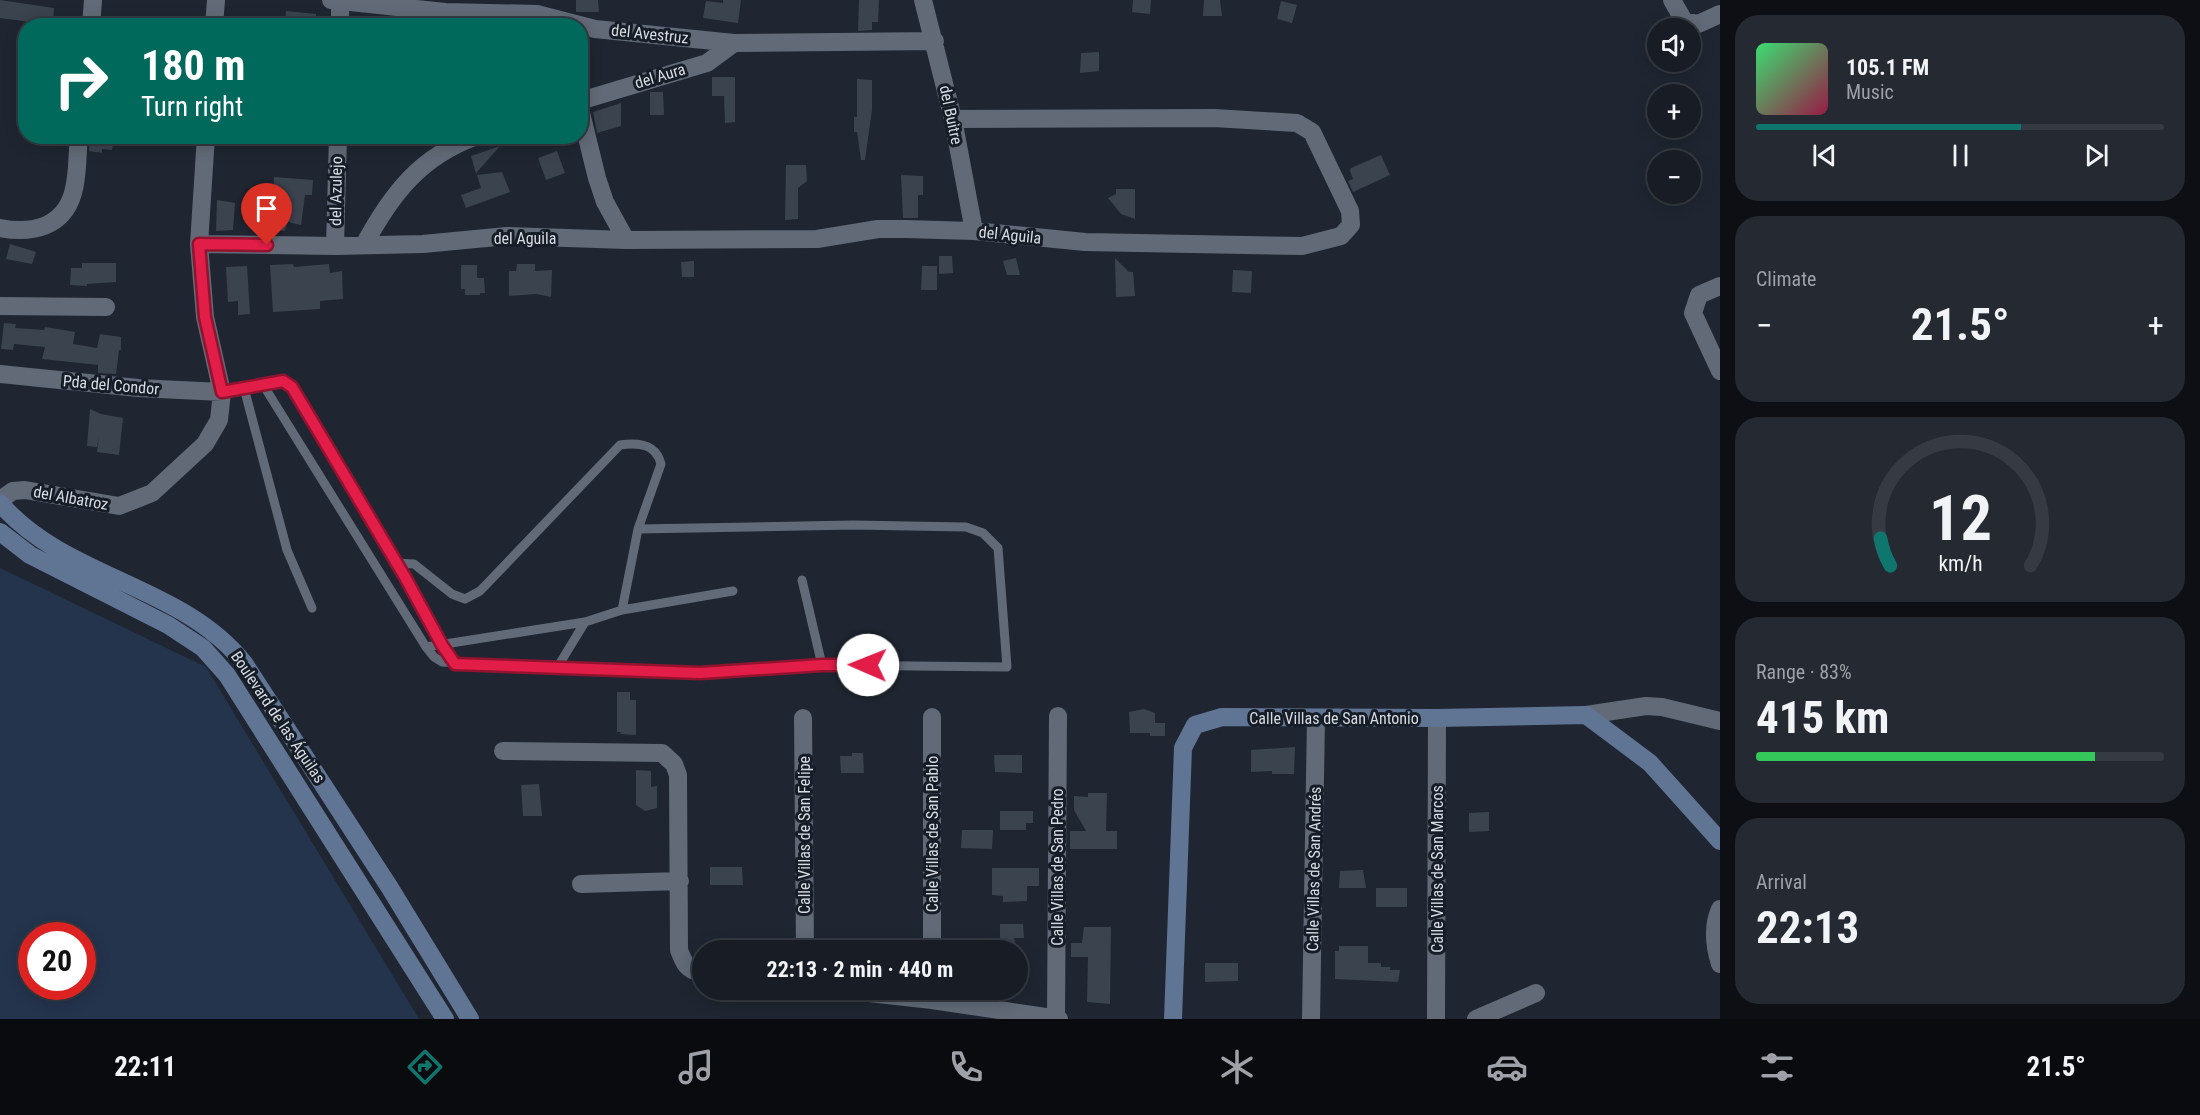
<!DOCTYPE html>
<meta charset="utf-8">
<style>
:root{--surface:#171c25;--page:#242932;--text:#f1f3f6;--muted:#9ea1a7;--line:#363a42;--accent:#0f766e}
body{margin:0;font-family:"Roboto Condensed",sans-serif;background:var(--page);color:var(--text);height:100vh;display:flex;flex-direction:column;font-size:22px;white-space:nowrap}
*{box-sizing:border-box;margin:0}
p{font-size:20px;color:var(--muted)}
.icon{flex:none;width:33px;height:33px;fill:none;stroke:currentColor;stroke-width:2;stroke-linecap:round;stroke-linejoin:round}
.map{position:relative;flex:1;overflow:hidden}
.panel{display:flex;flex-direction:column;gap:15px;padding:15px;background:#0d0f14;width:480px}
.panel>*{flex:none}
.top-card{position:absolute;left:18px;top:18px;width:570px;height:126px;border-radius:24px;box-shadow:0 3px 15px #0003,0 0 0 2px var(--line);background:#00695c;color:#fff;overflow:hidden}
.controls{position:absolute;left:1647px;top:18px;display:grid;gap:12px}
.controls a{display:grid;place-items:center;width:54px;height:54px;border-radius:50%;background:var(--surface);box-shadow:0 3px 15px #0003,0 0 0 2px var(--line);font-size:30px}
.speed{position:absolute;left:18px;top:922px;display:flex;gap:12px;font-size:30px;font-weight:700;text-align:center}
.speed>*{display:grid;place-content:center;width:78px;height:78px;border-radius:50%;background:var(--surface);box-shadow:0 3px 15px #0003,0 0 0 2px var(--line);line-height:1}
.speed .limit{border:9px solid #d22;background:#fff;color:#111}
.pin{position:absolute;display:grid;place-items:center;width:51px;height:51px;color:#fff;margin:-62px -26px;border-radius:50% 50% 50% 0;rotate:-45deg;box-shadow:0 0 6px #0007}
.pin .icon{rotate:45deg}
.me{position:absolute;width:66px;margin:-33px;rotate:271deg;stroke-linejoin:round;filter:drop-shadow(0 0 4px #0008)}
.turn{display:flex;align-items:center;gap:21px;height:126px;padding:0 24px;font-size:27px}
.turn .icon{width:78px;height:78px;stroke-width:2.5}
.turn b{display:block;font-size:42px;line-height:51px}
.big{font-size:45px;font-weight:700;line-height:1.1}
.panel .tile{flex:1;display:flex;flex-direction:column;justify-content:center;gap:9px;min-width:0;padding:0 21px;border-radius:24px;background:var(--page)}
.panel .dial{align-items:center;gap:0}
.dial svg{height:156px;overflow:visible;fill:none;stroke:var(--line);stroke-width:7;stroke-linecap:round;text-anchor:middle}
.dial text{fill:var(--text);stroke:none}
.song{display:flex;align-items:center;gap:18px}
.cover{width:72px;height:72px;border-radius:9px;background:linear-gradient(135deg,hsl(140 70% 55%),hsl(340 70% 35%))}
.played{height:6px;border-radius:3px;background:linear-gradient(90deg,var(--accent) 65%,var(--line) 65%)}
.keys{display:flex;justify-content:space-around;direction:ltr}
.heat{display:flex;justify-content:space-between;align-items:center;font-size:33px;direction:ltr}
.charge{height:9px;border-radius:4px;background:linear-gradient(90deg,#34c759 83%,var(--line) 0)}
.trip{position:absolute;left:692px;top:940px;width:336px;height:60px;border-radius:30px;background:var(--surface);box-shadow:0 3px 15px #0003,0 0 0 2px var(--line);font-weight:700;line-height:60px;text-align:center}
.tabs{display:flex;height:96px;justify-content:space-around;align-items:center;background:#090b0f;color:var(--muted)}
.tabs .icon{width:42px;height:42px}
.tabs .active{color:var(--accent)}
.tabs b{font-size:27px;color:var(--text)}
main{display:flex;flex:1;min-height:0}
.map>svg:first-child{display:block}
.green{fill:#24344d;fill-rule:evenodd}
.building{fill:#3b434f}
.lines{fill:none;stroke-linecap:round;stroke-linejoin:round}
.lane{stroke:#626a77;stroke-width:9}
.street{stroke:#626a77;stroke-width:18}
.secondary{stroke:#607494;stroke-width:18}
.route-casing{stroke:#92132f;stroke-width:15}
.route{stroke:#e11d48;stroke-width:10}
.labels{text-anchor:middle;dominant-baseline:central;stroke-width:6;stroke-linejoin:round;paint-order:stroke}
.street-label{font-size:16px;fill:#d7dce4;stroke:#161d27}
</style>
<main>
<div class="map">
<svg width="1720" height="1019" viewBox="0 0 1720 1019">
<rect width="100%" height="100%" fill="#1f2631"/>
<!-- green -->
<path class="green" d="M0,568L206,667L419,1019H0ZM32,936H82V987H32Z"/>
<!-- building -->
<path class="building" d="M0,0L54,8L53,25L0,18Z
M576,0H598L599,12H576Z
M723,0H741L738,23L703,18L706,1L723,3Z
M859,0H879L878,22H872V30L858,31Z
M1133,0H1151L1150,14L1132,12Z
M1204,0H1220L1222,16H1203Z
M1281,1L1297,5L1292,23L1277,19Z
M286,11L316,14V26H285Z
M1099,52V71L1080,73L1081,53Z
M712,77H735V122L725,123L724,96H712Z
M857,79L872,80V110L865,160H861L857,132H854V117H857Z
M650,92H663L664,115H650Z
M621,103V126L597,133L593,112Z
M90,136H114L112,150L102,149V153L89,151Z
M500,146L477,172L476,174L471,156Z
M557,151L565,173L546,180L538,158Z
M1381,155L1390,175L1353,192L1348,181L1353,179L1350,171L1351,168Z
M786,165H806L807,181L798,188V219L785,220Z
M502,172L510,192L466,208L461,195L481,188L477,175Z
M901,175L923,176V195H918V218H903Z
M274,177L313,180L312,195H305L301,225L288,222L285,231L261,228L268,192H273Z
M1116,189H1135V219L1121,214L1108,198L1116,194Z
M217,200L235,203L233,230L216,231Z
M10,244L36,252L32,264L6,259Z
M939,256H952L953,273L939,274Z
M1016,258L1020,275H1007L1003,261Z
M1115,258L1129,272H1133L1135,296L1116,297Z
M694,261V277H682L681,262Z
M82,263H116V282L87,284V286L70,285L71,268H82Z
M293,264L294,267L329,264L330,273L342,271L343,299L320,301V309L273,312L270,265Z
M517,264H535V271L552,270L551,297L536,294L509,296V271H516Z
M461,265H477V278H484L485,293H480V295H465V289H461Z
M247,266L250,314L238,315V301L228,302L226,267Z
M922,266H937V290H921Z
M1233,270L1252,271L1251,293L1232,292Z
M4,323L16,324L15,328L44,330L45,327L75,332L73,344L97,348L100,334L121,337V350H119L116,374L98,373V365L42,359L45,347L14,344L13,350L1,349Z
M90,409L101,414L123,418L119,455L97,452L99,436L97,447L87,446Z
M617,692H630V700H636V735L620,734L621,732H617Z
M1144,709L1155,713V723H1165V736H1150V733H1130L1129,712Z
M1295,747L1294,774H1272V771L1251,772V750Z
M852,753H863L864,773H841L840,756H852Z
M994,755H1022V773L995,772Z
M636,770L651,771V787L657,786V808L645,811L636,805Z
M539,784L542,816H523L521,785Z
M1088,793H1107L1106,831H1117V849H1070V831H1086L1074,810V796L1088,797Z
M1000,811H1033V823H1026V830H1000Z
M1489,812V831L1469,832V813Z
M962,830H993L992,849L961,848Z
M710,867H742L743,885H710Z
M992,868H1039V886H1027V901L1003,902V896L992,895Z
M1363,870L1366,888H1339L1340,871Z
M1376,888H1407V907H1376Z
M1000,924H1023L1024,938H1014L1015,943H1000Z
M1084,927H1111L1110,1004L1087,1002L1088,957H1071V943H1082Z
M1339,946H1368V963H1381V967H1390V970H1400L1398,982L1335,979V951H1339Z
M1205,963H1238V981L1205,982Z"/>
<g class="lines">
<!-- lane -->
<path class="lane" d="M262,383L426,647L434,657L442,662L700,673L822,665L1007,667L998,548L983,533L966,527L853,525L638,529L622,610
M244,388L287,550L312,608
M222,392L262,383L283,381L292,387L405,577L442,645L455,664
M396,563L414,564L452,594L465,599L480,591L620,445C639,442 656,444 661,464L638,529
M802,580L822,665
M426,647L585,622
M557,668L585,622L622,610L733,591"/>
<!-- street -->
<path class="street" d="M331,0L445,12L537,14L595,29L734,43L935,41
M923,0L953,119L974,231
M1672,0L1684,21L1698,24L1720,14
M91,26L93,0
M214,26L216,0
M340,26V2
M580,101L707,63L734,43
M580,109L597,178L605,202L626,240
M0,228C31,234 63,228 73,193C78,176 77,155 79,136
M199,244L335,246L423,244L507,236L626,240L817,239L878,229H905L974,231L1085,242L1302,246L1341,236L1351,225L1350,211L1312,132L1297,123L1214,118L953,119
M364,245C391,195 420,156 477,136
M335,246L338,136
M1720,286L1699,295L1693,313L1720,371
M0,306L106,307
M0,374L138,388L222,392
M0,500L13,491L25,490L119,506L152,493L205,444L219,420L222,392L205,317L199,244L206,136
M1586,715L1646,706L1662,707L1720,721
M803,718L805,951
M503,751L662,753L674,764L678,775L679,950C684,963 687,971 702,973
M581,884L680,881
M1720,909C1712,927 1714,945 1720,964
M932,951V717
M842,990L932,1000L1059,1019
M1056,1018L1058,716
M1311,1019L1316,718
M1436,1019L1437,718
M1476,1019L1536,993"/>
<!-- secondary -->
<path class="secondary" d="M0,503C65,579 181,584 244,663L390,888L470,1019
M0,532L30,555L168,625L203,648L227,675L445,1019
M1173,1019L1183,748L1195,725L1222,717L1437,718L1586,715L1650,763L1720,841"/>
</g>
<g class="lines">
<defs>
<path id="route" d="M267,245L199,244L205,317L222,392L283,381L292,387L405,577L442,645L455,664L700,673L822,665H868"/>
</defs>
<!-- route casing -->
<use href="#route" class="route-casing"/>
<!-- route -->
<use href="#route" class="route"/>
</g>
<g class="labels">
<!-- street labels -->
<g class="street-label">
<text transform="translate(650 34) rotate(6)">del Avestruz</text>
<text transform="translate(660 76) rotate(-17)">del Aura</text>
<text transform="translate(951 115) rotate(78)">del Buitre</text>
<text transform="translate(336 191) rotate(-89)">del Azulejo</text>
<text transform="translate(1010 235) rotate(6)">del Aguila</text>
<text x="525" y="238">del Aguila</text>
<text transform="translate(111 385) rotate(5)">Pda del Condor</text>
<text transform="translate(71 498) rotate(10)">del Albatroz</text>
<text transform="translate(278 717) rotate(56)">Boulevard de las Águilas</text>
<text x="1334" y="718">Calle Villas de San Antonio</text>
<text transform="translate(932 834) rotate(-90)">Calle Villas de San Pablo</text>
<text transform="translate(804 835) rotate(-90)">Calle Villas de San Felipe</text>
<text transform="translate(1057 867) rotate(-90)">Calle Villas de San Pedro</text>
<text transform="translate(1314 869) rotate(-89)">Calle Villas de San Andrés</text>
<text transform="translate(1437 869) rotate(-90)">Calle Villas de San Marcos</text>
</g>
</g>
</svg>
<div class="controls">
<a><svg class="icon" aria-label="sound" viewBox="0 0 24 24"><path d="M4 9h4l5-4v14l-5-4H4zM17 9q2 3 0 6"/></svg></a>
<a>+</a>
<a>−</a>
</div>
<div class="speed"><div class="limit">20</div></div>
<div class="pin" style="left:267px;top:245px;background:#d93025"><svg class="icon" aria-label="arrive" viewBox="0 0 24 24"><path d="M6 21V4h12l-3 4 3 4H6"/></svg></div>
<svg class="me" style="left:868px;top:665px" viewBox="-20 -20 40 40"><circle r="19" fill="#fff"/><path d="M0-13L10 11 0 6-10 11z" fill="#e11d48"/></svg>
<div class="trip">22:13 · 2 min · 440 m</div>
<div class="top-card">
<div class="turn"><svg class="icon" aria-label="right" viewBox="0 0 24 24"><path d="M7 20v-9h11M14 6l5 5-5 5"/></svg><div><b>180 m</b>Turn right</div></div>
</div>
</div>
<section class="panel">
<div class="tile">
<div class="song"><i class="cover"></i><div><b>105.1 FM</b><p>Music</p></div></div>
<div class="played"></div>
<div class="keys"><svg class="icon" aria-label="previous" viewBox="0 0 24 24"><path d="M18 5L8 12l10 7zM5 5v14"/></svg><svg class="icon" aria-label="pause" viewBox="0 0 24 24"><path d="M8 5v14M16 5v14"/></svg><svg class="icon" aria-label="next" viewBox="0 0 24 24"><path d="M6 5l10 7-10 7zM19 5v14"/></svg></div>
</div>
<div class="tile"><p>Climate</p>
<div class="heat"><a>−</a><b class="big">21.5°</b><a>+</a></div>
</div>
<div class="tile dial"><svg viewBox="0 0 100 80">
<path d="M14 69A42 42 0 1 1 86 69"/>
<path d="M14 69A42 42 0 0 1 9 55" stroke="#0f766e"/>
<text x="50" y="56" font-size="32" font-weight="700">12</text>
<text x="50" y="72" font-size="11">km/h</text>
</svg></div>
<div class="tile"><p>Range · 83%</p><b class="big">415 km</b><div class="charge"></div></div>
<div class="tile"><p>Arrival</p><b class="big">22:13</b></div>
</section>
</main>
<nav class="tabs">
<b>22:11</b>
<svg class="icon active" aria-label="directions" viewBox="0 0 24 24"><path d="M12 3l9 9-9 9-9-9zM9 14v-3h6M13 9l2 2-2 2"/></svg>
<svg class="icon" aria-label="music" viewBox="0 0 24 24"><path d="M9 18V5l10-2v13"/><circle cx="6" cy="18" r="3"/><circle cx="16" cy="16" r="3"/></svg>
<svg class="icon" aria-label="phone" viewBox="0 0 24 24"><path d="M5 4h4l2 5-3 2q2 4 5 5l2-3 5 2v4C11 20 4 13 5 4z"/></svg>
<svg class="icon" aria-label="climate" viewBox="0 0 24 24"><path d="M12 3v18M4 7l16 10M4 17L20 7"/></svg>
<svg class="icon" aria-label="car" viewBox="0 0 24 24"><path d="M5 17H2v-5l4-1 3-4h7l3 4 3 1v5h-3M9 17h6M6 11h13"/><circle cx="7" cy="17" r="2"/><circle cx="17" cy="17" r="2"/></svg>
<svg class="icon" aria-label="filters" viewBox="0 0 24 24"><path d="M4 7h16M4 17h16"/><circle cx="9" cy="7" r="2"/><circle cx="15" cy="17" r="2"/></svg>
<b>21.5°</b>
</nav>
